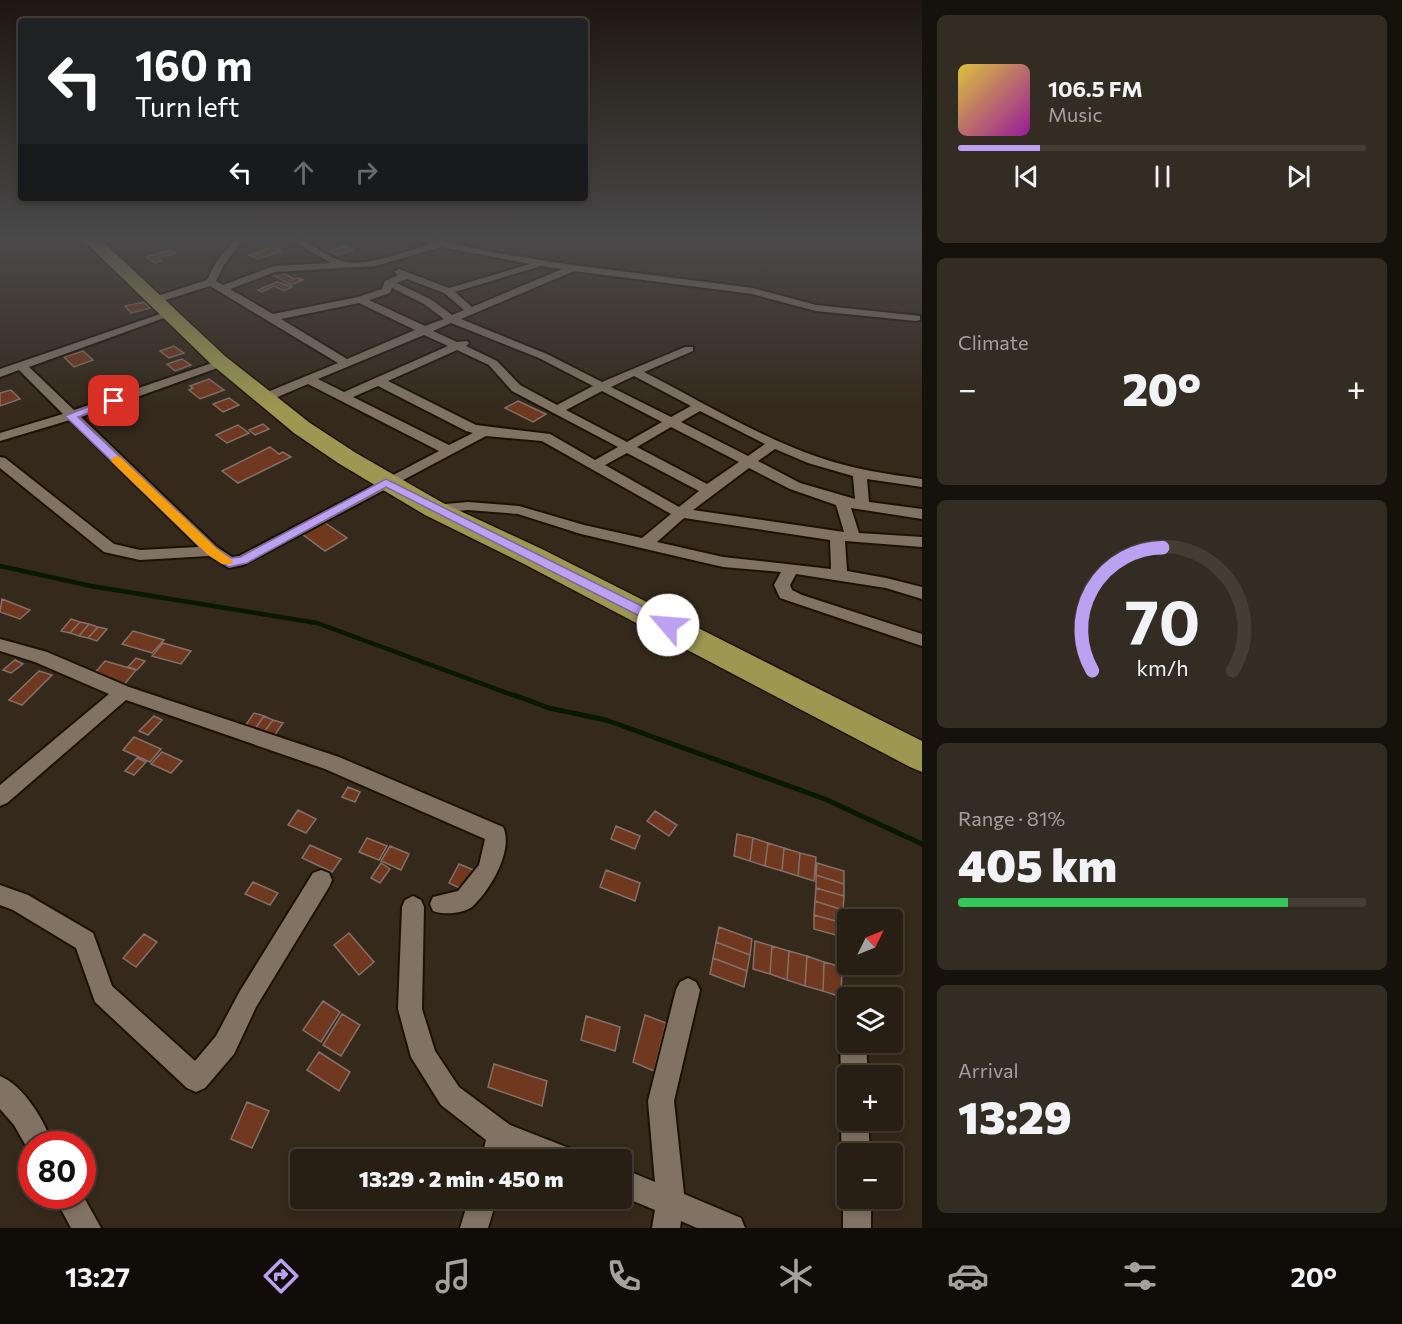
<!DOCTYPE html>
<meta charset="utf-8">
<style>
:root{--surface:#271f14;--page:#332c22;--text:#f1f3f6;--muted:#a4a2a0;--line:#433d34;--accent:#bca0f2}
body{margin:0;font-family:Commissioner,sans-serif;background:var(--page);color:var(--text);height:100vh;display:flex;flex-direction:column;font-size:22px;white-space:nowrap}
*{box-sizing:border-box;margin:0}
p{font-size:20px;color:var(--muted)}
.icon{flex:none;width:33px;height:33px;fill:none;stroke:currentColor;stroke-width:2;stroke-linecap:round;stroke-linejoin:round}
.map{position:relative;flex:1;overflow:hidden}
.drawer{display:flex;flex-direction:column;gap:15px;padding:15px;background:#15110b;width:480px}
.drawer>*{flex:none}
.top-card{position:absolute;left:18px;top:18px;width:570px;height:183px;border-radius:6px;box-shadow:0 3px 9px #0003,0 0 0 2px var(--line);background:#202124;color:#fff;overflow:hidden}
.needle{width:39px;rotate:47deg}
.buttons{position:absolute;left:837px;top:909px;display:grid;gap:12px}
.buttons a{display:grid;place-items:center;width:66px;height:66px;border-radius:6px;background:var(--surface);box-shadow:0 3px 9px #0003,0 0 0 2px var(--line);font-size:30px}
.speed{position:absolute;left:18px;top:1131px;display:flex;gap:12px;font-size:30px;font-weight:700;text-align:center}
.speed>*{display:grid;place-content:center;width:78px;height:78px;border-radius:50%;background:var(--surface);box-shadow:0 3px 9px #0003,0 0 0 2px var(--line);line-height:1}
.speed .limit{border:9px solid #d22;background:#fff;color:#111}
.pin{position:absolute;display:grid;place-items:center;width:51px;height:51px;color:#fff;margin:-26px;border-radius:12px;box-shadow:0 3px 9px #0006}
.me{position:absolute;width:66px;margin:-33px;rotate:297deg;stroke-linejoin:round;filter:drop-shadow(0 0 4px #0008)}
.turn{display:flex;align-items:center;gap:21px;height:126px;padding:0 18px;font-size:27px}
.turn .icon{width:78px;height:78px;stroke-width:2.5}
.turn b{display:block;font-size:42px;line-height:51px}
.lanes{display:flex;align-items:center;height:57px;padding:0 18px;background:#0003;justify-content:center;gap:30px;direction:ltr}
.lanes .off{opacity:.35}
.big{font-size:45px;font-weight:800;line-height:1.1}
.drawer .card{flex:1;display:flex;flex-direction:column;justify-content:center;gap:9px;min-width:0;padding:0 21px;border-radius:9px;background:var(--page)}
.drawer .dial{align-items:center;gap:0}
.dial svg{height:156px;overflow:visible;fill:none;stroke:var(--line);stroke-width:7;stroke-linecap:round;text-anchor:middle}
.dial text{fill:var(--text);stroke:none}
.song{display:flex;align-items:center;gap:18px}
.cover{width:72px;height:72px;border-radius:9px;background:linear-gradient(135deg,hsl(50 70% 55%),hsl(300 70% 35%))}
.played{height:6px;border-radius:3px;background:linear-gradient(90deg,var(--accent) 20%,var(--line) 20%)}
.keys{display:flex;justify-content:space-around;direction:ltr}
.heat{display:flex;justify-content:space-between;align-items:center;font-size:33px;direction:ltr}
.charge{height:9px;border-radius:4px;background:linear-gradient(90deg,#34c759 81%,var(--line) 0)}
.trip{position:absolute;left:290px;top:1149px;width:342px;height:60px;border-radius:6px;background:var(--surface);box-shadow:0 3px 9px #0003,0 0 0 2px var(--line);font-weight:800;line-height:60px;text-align:center}
.tab-bar{display:flex;height:96px;justify-content:space-around;align-items:center;background:#100c08;color:var(--muted)}
.tab-bar .icon{width:42px;height:42px}
.tab-bar .current{color:var(--accent)}
.tab-bar b{font-size:27px;color:var(--text)}
main{display:flex;flex:1;min-height:0}
.map>svg:first-child{display:block}
.lines{fill:none;stroke-linecap:round;stroke-linejoin:round}
.stream-far1{stroke:#081801;stroke-width:4.5}
.stream{stroke:#081801;stroke-width:5}
.building{fill:#713820;stroke:#847068;stroke-width:1.5}
.street-casing{stroke:#1b1205;stroke-width:4}
.highway-casing{stroke:#1b1205;stroke-width:3}
.street{fill:#807364;fill-rule:evenodd}
.highway{fill:#9d9752;fill-rule:evenodd}
.route{fill:#bca0f2;stroke:#7a689d;stroke-width:1.5}
.slow{fill:#f59e0b}
</style>
<main>
<div class="map">
<svg width="922" height="1228" viewBox="0 0 922 1228">
<rect width="100%" height="100%" fill="#34291b"/>
<g class="lines">
<!-- stream-far1 -->
<path class="stream-far1" d="M0,566L91,586L317,623L518,697"/>
<!-- stream -->
<path class="stream" d="M514,695L549,708L606,720L825,799L922,844"/>
</g>
<!-- building -->
<path class="building" d="M345,246L353,250L337,255L330,251Z
M272,247L281,251L258,259L249,255Z
M172,250L176,253L157,258L162,261L155,263L146,257Z
M279,271L294,279L298,278L303,280L291,285L271,274Z
M277,282L292,287L284,291L274,286L262,292L258,290Z
M144,302L150,308L131,313L125,306Z
M174,346L184,353L169,358L160,351Z
M83,351L93,360L74,367L64,357Z
M182,359L191,365L175,371L167,364Z
M209,379L224,390L200,399L189,390L193,388L190,386Z
M11,390L20,399L0,406V393Z
M229,398L239,405L223,412L213,404Z
M518,401L546,414L533,422L505,408Z
M114,407L127,418L117,421L104,410Z
M263,424L269,429L255,435L249,430Z
M238,425L249,433L227,443L216,435Z
M270,447L279,454L283,452L291,457L238,483L222,471Z
M324,522L347,538L325,551L302,534Z
M2,599L30,610L20,619L0,612Z
M71,619L80,622L70,633L61,631Z
M80,622L89,624L79,636L70,633Z
M89,624L98,627L88,638L79,636Z
M98,627L107,629L97,641L88,638Z
M133,631L164,640L152,653L122,644Z
M163,643L191,651L181,664L152,656Z
M136,658L145,661L137,670L128,667Z
M15,660L23,664L11,673L3,670Z
M105,661L136,670L124,685L93,675Z
M39,671L52,675L22,705L9,700Z
M254,713L264,716L255,729L245,726Z
M154,716L162,720L148,735L139,731Z
M264,716L273,720L264,732L255,729Z
M273,720L283,723L274,736L264,732Z
M134,737L161,749L150,762L123,750Z
M162,752L182,761L171,773L151,764Z
M137,758L146,762L134,775L125,771Z
M348,787L360,792L355,802L342,797Z
M298,810L316,819L306,833L288,825Z
M655,811L677,825L669,836L647,821Z
M616,826L640,836L635,849L611,839Z
M737,834L753,838L750,861L734,856Z
M367,838L387,846L379,860L359,852Z
M753,838L768,843L765,866L750,861Z
M768,843L784,848L782,871L765,866Z
M310,845L341,859L332,872L302,858Z
M390,846L409,854L401,870L381,861Z
M784,848L800,853L798,876L782,871Z
M800,853L816,857L814,881L798,876Z
M381,863L390,869L380,883L371,878Z
M817,863L844,871V884L816,875Z
M459,864L476,871L466,891L449,883Z
M606,870L640,883L635,901L600,887Z
M816,875L844,884V896L816,888Z
M253,882L278,893L270,905L245,894Z
M816,888L844,896L843,910L815,901Z
M815,901L843,910V923L814,915Z
M814,915L843,923V937L814,929Z
M719,927L752,939L750,955L716,942Z
M349,933L374,962L359,975L334,945Z
M144,934L157,942L136,967L123,958Z
M755,941L772,946L770,974L753,969Z
M716,942L750,955L747,971L713,958Z
M772,946L789,951L787,980L770,974Z
M789,951L807,956L805,986L787,980Z
M807,956L824,962L823,991L805,986Z
M713,958L747,971L744,987L710,974Z
M824,962L842,967L841,997L823,991Z
M323,1001L340,1012L321,1042L303,1030Z
M342,1014L360,1025L341,1056L323,1045Z
M645,1015L666,1023L654,1071L633,1062Z
M586,1016L620,1027L615,1051L581,1040Z
M319,1052L350,1072L339,1091L307,1070Z
M494,1064L547,1081L542,1106L488,1087Z
M247,1102L269,1111L252,1148L231,1139Z"/>
<g class="lines">
<defs>
<path id="street" d="M236,238H245L224,265L216,281L223,285L274,266L331,263L287,238C308,238 322,255 342,261C363,268 408,251 429,244L410,238H427L485,251L573,265L753,288L816,305L920,316V320L916,321L816,311L752,294L574,271L461,319L547,354L602,382L685,347H693V351L644,372C699,400 759,437 818,457C852,469 887,474 922,479V487L867,479L869,502L922,509V519L851,508L859,533L922,537V547L845,541L847,571L886,578L922,587V599L886,588L796,574L790,585L792,590L802,595L922,634V646L780,598L774,585L781,572L723,567L581,534L518,514L468,510L434,513L427,509L434,505L468,502L519,506L584,525L642,538L671,514L542,441L486,436L243,565L229,568L209,556L140,560L104,552L0,468V457L5,458L114,544L140,550L199,547L70,420L0,441V433L63,414L19,370L0,377V369L166,312H174L175,314L29,367L74,410L218,361H226V365L81,417L217,547L232,557L239,556L439,451L308,384L268,401H260V395L338,363L210,286L159,302H151V298L207,280L216,262ZM440,247L530,264L449,288L399,269L394,272L398,275L385,281L382,289L358,297L273,314L230,289L275,272L376,266ZM541,266L562,269L472,307L455,292ZM407,279L444,293L464,310L452,315L432,300L397,283ZM392,288L424,304L444,319L425,326L369,300L390,293ZM359,303L415,330L347,359L281,319ZM451,323L539,358L593,386L557,405L520,385L497,361L466,346L469,343L467,341L457,342L433,331ZM424,335L448,346L344,392L318,379ZM457,350L489,365L512,391L618,447L595,460L550,434L476,425L388,381ZM634,376L691,406L671,417L611,387ZM378,386L466,431L473,433L449,445L353,397ZM602,391L662,422L627,442L566,410ZM700,411L765,444L748,456L681,422ZM671,427L739,462L707,484L637,447ZM775,449L808,463L853,476L855,499L800,483L758,461ZM627,453L699,491L679,507L605,465ZM749,468L790,489L836,505L844,532L693,510ZM684,518L830,540L831,569L723,557L657,542Z
M0,639L47,652L129,687L339,757L503,827C514,850 490,890 473,906C464,914 443,915 433,911L430,904L433,897L458,891L479,865L485,839L325,769L126,700L7,803L0,806V785L109,694L35,662L0,651Z
M321,870L329,873L332,880L329,887L256,1007L234,1054L205,1088L196,1092L187,1088L95,1002L76,948L13,910L0,905V885L28,895L93,933L112,986L195,1061L216,1036L240,991L313,873Z
M413,896L421,900L424,907L422,1009L435,1051L459,1087L510,1125L574,1150L577,1160H529L510,1152L508,1160H481L486,1140L441,1105L411,1057L398,1009L402,907L405,900Z
M688,978L696,982L700,990L674,1101L684,1194L741,1218L745,1228H697L681,1221L680,1228H652L655,1210L621,1196V1168L655,1182L648,1101L676,990L680,982Z
M848,1032V1042H866L868,1076H848V1086C839,1074 837,1043 848,1032Z
M0,1076C24,1086 45,1121 52,1144H32V1154L30,1153L14,1125L0,1109Z
M848,1110V1120H868L870,1154H848V1164C840,1151 838,1122 848,1110Z
M847,1188L848,1198H871V1228H843V1198Z
M82,1194L101,1228H71L54,1196Z
M469,1198H497L488,1228H460Z"/>
<path id="highway" d="M81,238H99L225,356L310,423L356,453L443,503L544,550L922,741V772L910,767L524,564L425,515L338,463L294,433L211,364Z"/>
</defs>
<!-- street casing -->
<use href="#street" class="street-casing"/>
<!-- highway casing -->
<use href="#highway" class="highway-casing"/>
<!-- street -->
<use href="#street" class="street"/>
<!-- highway -->
<use href="#highway" class="highway"/>
</g>
<!-- sky -->
<linearGradient id="sky" x2="0" y2="1"><stop stop-color="#1d170f"/><stop offset="0.58" stop-color="#4a494a"/><stop offset="1" stop-color="#4a494a" stop-opacity="0"/></linearGradient>
<rect width="922" height="410" fill="url(#sky)"/>
<!-- route -->
<path class="route" d="M110,398L119,401L78,417L216,548L231,558L240,557L386,479L672,621L674,625L668,630L663,628L386,487L247,563L229,567L207,554L65,416Z"/>
<!-- slow -->
<path class="slow" d="M116,456L120,457L216,548L233,561L231,564H222L207,554L112,462L111,459Z"/>
</svg>
<div class="buttons">
<a><svg class="needle" viewBox="-14 -14 28 28"><path d="M0-13l5 13h-10z" fill="#e53935"/><path d="M0 13l5-13h-10z" fill="#a4a2a0"/></svg></a>
<a><svg class="icon" aria-label="layers" viewBox="0 0 24 24"><path d="M12 4l9 5-9 5-9-5zM3 14l9 5 9-5"/></svg></a>
<a>+</a>
<a>−</a>
</div>
<div class="speed"><div class="limit">80</div></div>
<div class="pin" style="left:114px;top:401px;background:#d93025"><svg class="icon" aria-label="arrive" viewBox="0 0 24 24"><path d="M6 21V4h12l-3 4 3 4H6"/></svg></div>
<svg class="me" style="left:668px;top:625px" viewBox="-20 -20 40 40"><circle r="19" fill="#fff"/><path d="M0-13L10 11 0 6-10 11z" fill="#bca0f2"/></svg>
<div class="trip">13:29 · 2 min · 450 m</div>
<div class="top-card">
<div class="turn"><svg class="icon" aria-label="left" viewBox="0 0 24 24"><path d="M17 20v-9H6M10 6l-5 5 5 5"/></svg><div><b>160 m</b>Turn left</div></div>
<div class="lanes"><svg class="icon" aria-label="left" viewBox="0 0 24 24"><path d="M17 20v-9H6M10 6l-5 5 5 5"/></svg><svg class="icon off" aria-label="ahead" viewBox="0 0 24 24"><path d="M12 20V5M6 11l6-6 6 6"/></svg><svg class="icon off" aria-label="right" viewBox="0 0 24 24"><path d="M7 20v-9h11M14 6l5 5-5 5"/></svg></div>
</div>
</div>
<section class="drawer">
<div class="card">
<div class="song"><i class="cover"></i><div><b>106.5 FM</b><p>Music</p></div></div>
<div class="played"></div>
<div class="keys"><svg class="icon" aria-label="previous" viewBox="0 0 24 24"><path d="M18 5L8 12l10 7zM5 5v14"/></svg><svg class="icon" aria-label="pause" viewBox="0 0 24 24"><path d="M8 5v14M16 5v14"/></svg><svg class="icon" aria-label="next" viewBox="0 0 24 24"><path d="M6 5l10 7-10 7zM19 5v14"/></svg></div>
</div>
<div class="card"><p>Climate</p>
<div class="heat"><a>−</a><b class="big">20°</b><a>+</a></div>
</div>
<div class="card dial"><svg viewBox="0 0 100 80">
<path d="M14 69A42 42 0 1 1 86 69"/>
<path d="M14 69A42 42 0 0 1 50 6" stroke="#bca0f2"/>
<text x="50" y="56" font-size="32" font-weight="700">70</text>
<text x="50" y="72" font-size="11">km/h</text>
</svg></div>
<div class="card"><p>Range · 81%</p><b class="big">405 km</b><div class="charge"></div></div>
<div class="card"><p>Arrival</p><b class="big">13:29</b></div>
</section>
</main>
<nav class="tab-bar">
<b>13:27</b>
<svg class="icon current" aria-label="directions" viewBox="0 0 24 24"><path d="M12 3l9 9-9 9-9-9zM9 14v-3h6M13 9l2 2-2 2"/></svg>
<svg class="icon" aria-label="music" viewBox="0 0 24 24"><path d="M9 18V5l10-2v13"/><circle cx="6" cy="18" r="3"/><circle cx="16" cy="16" r="3"/></svg>
<svg class="icon" aria-label="phone" viewBox="0 0 24 24"><path d="M5 4h4l2 5-3 2q2 4 5 5l2-3 5 2v4C11 20 4 13 5 4z"/></svg>
<svg class="icon" aria-label="climate" viewBox="0 0 24 24"><path d="M12 3v18M4 7l16 10M4 17L20 7"/></svg>
<svg class="icon" aria-label="car" viewBox="0 0 24 24"><path d="M5 17H2v-5l4-1 3-4h7l3 4 3 1v5h-3M9 17h6M6 11h13"/><circle cx="7" cy="17" r="2"/><circle cx="17" cy="17" r="2"/></svg>
<svg class="icon" aria-label="filters" viewBox="0 0 24 24"><path d="M4 7h16M4 17h16"/><circle cx="9" cy="7" r="2"/><circle cx="15" cy="17" r="2"/></svg>
<b>20°</b>
</nav>
